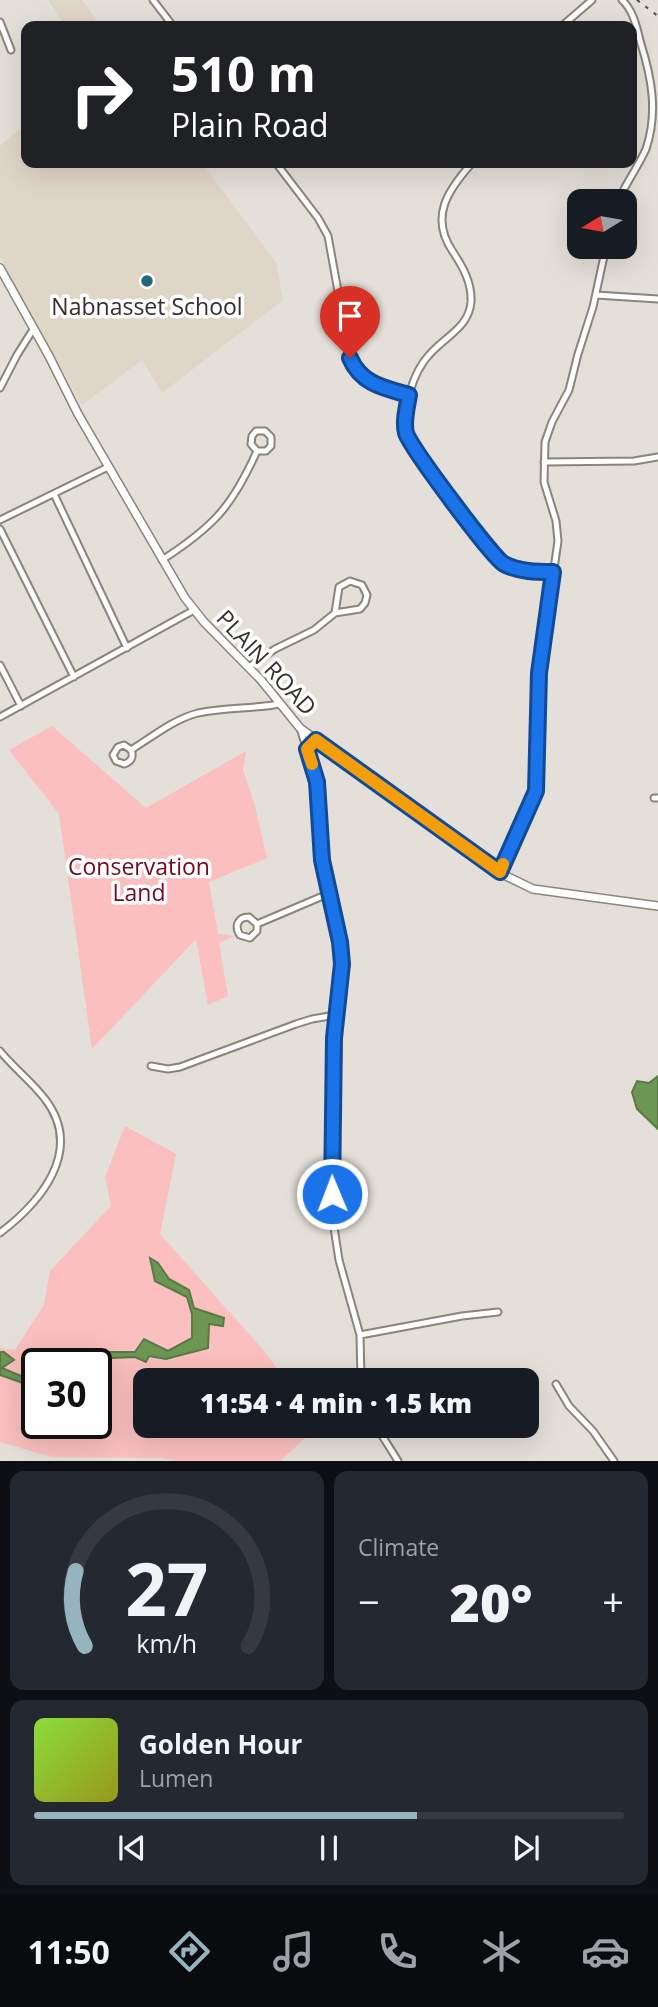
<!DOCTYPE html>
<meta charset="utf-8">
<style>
:root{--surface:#171b24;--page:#242831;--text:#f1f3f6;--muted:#9ea1a6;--line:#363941;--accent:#96b4bf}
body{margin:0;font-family:"Open Sans",sans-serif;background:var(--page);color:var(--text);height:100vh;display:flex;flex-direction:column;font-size:26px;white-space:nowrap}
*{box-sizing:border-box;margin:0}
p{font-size:23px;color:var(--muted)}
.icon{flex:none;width:38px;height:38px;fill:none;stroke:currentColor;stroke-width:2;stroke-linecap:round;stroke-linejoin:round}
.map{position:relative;height:1461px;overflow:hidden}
.sheet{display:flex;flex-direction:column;gap:10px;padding:10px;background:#0d0f14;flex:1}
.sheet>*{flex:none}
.guide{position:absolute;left:21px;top:21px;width:616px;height:147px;border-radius:14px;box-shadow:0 7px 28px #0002;background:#202124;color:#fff;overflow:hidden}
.needle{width:46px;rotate:259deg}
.fabs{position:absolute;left:567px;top:189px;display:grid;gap:14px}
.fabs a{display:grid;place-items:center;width:70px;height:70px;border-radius:14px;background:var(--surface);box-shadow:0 7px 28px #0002;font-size:35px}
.speed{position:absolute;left:21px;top:1348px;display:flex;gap:14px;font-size:35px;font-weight:700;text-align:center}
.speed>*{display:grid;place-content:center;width:91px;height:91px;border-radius:50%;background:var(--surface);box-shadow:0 7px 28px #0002;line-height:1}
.speed .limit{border:4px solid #111;border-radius:10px;background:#fff;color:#111}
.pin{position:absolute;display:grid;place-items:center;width:60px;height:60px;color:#fff;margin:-72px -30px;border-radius:50% 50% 50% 0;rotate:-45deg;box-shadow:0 0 7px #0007}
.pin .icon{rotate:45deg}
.me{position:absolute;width:77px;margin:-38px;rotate:359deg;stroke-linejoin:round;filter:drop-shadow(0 0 5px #0008)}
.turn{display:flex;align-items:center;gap:24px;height:147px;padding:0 35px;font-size:32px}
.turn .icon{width:91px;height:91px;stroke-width:2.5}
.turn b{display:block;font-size:49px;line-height:60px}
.big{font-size:52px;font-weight:800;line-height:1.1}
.sheet .tile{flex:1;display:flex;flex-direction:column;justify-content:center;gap:10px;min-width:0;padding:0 24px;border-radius:14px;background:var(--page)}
.sheet .dial{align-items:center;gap:0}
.dial svg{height:182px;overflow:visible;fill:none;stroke:var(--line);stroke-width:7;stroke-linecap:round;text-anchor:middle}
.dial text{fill:var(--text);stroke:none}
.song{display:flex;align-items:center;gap:21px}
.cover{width:84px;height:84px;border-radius:10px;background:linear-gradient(135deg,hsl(90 70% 55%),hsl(60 70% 35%))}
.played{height:7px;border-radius:4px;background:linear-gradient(90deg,var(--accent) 65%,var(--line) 65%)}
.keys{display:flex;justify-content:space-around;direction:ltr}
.heat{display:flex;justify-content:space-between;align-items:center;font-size:38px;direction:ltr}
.sheet .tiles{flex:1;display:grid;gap:10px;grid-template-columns:1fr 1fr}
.tile:last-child{grid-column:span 2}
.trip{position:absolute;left:133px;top:1368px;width:406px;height:70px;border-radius:14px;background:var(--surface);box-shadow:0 7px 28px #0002;font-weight:800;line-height:70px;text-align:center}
.menu{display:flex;height:112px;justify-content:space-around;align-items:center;background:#090b0e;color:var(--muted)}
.menu .icon{width:49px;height:49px}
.menu .on{color:var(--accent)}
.menu b{font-size:32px;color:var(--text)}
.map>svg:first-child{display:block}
.built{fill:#e0d6c8}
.green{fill:#fabfbe}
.water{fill:#6c9753;stroke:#5b7848;stroke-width:2}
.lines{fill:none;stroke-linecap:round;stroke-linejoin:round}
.street-casing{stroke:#89847d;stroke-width:9}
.secondary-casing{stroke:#89847d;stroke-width:10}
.street{stroke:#fff;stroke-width:5}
.secondary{stroke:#fff;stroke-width:7}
.rail{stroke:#504e4a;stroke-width:2;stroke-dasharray:3.5 7;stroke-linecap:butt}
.route-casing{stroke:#114b97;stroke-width:18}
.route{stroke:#1a73e8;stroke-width:12}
.slow{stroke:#f59e0b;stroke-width:12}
.poi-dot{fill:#26687b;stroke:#fff;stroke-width:2.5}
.labels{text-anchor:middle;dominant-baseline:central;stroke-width:7;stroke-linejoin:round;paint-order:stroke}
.poi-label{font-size:23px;fill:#32302d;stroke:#fff}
.street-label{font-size:23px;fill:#32302d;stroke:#fff}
.park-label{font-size:23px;fill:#75091d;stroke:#fff}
</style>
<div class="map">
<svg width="658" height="1461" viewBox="0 0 658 1461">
<rect width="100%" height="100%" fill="#e4dfd8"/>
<!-- built -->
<path class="built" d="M48,0H82L101,26H65Z
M26,124V163H202L276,262L283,300L162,393L142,360L82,405L0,257V146Z"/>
<!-- green -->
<path class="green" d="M52,726L146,808L246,751L243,770L255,806L267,858L209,882L218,934L235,936L219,943L228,996L208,1005L196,939L92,1049L59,814L9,750Z
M125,1126L176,1154L160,1234L265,1352L286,1381H145V1426H318L280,1461H176L161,1458L51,1457L0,1442V1375L37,1388V1423H96V1372L112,1358L149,1356L166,1359L208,1348L189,1290L169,1279L158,1264L156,1281L187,1296L192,1314V1338L168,1351L144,1337L135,1352H99L92,1361L87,1363H51L46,1361L37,1363V1367L21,1376L1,1368L4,1352H0V1348L15,1350L44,1305L50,1271L111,1206L105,1177Z"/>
<!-- water -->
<path class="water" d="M658,1076V1129L637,1109L632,1092L637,1081L649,1083Z
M150,1258L158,1263L169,1279L189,1290L194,1308L224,1318L223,1326L209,1324L208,1348L166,1359L149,1356L146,1362L135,1357L112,1358L96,1372V1363H87L92,1361L99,1352H135L144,1339L168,1351L192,1338V1314L187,1297L155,1281Z
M4,1352L14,1360L2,1368L21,1376L37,1367V1388L0,1375V1352Z"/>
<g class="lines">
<defs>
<path id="street" d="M153,0L173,26
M0,22L11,50
M562,26L592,0
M276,163L318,218L328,236L349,352C355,382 383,388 409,395
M472,163C448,190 429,217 453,252C463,267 472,283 471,302C469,328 444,337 429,355C414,371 402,408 405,430C408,446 424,462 434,475C455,503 475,533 499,560C514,571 534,572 553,572
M618,201C626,183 638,167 646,149C658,113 652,79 641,44C637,29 634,11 622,0
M596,295L658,299
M0,388L17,355L34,328
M544,462L634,461L658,457
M54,494L127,648
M0,520L108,467
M0,529L74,677
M162,560C213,527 232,507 257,451H266L271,446V437L265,431H256L252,436L251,444L257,451
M0,665L21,706
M249,667L275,649L314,630L335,613L360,609L365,603L367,595L362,585L350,581L339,587L335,613
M0,717L194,610
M300,728L317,782L322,860L340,942L342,964L334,1038L332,1194L333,1221L339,1260L360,1335L361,1381
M131,750C134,757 131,762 124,764L116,761L113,755L118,747L124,745L131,750C152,737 174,719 198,713C225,707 253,709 280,704
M654,798H658
M500,872L536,791L538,783L539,673L558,541L556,521L544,482L545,442L552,422L569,390L578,354L593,307L606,247
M257,924V931L250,938L240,935C234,926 238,917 249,917L257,924L330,893
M0,1051C14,1068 32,1082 45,1099C84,1150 42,1201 0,1233
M151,1066L168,1069L180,1067L296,1024L312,1019L336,1015
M360,1335L462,1316L498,1312
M556,1384L569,1406L593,1431L614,1461
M376,1426L398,1461"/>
<path id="secondary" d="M0,268L49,356L78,414L185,598L204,622L261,680L300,728L493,868L506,876L533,889L658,906"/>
</defs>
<!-- street casing -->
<use href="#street" class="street-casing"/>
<!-- secondary casing -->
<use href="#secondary" class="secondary-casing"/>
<!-- street -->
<use href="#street" class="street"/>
<!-- secondary -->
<use href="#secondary" class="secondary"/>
<!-- rail -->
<path class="rail" d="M637,0L658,16"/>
</g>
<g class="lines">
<defs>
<path id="route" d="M332,1194L334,1038L342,964L340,942L322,860L317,782L307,749L316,740L500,872L536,791L539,673L553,572C537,572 519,572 504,564C492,557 411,448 406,433C403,422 407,407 409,395C384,388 361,384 350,358"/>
</defs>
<!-- route casing -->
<use href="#route" class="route-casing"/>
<!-- route -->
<use href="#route" class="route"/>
<!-- slow -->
<path class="slow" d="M312,764L307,749L316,740L500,872L503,864"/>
</g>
<!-- markers -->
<circle class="poi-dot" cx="147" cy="281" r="7"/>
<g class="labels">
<!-- poi labels -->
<g class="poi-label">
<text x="147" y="306">Nabnasset School</text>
</g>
<!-- street labels -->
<g class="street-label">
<text transform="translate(267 662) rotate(47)">PLAIN ROAD</text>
</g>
<!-- park labels -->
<g class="park-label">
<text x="139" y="866">Conservation<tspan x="139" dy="26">Land</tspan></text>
</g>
</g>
</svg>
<div class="fabs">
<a><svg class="needle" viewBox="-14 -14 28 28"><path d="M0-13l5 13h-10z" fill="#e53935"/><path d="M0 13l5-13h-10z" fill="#9ea1a6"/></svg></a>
</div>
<div class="speed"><div class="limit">30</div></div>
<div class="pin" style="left:350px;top:358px;background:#d93025"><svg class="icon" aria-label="arrive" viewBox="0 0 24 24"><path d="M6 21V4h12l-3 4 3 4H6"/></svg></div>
<svg class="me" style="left:332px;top:1194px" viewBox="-20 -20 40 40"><circle r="17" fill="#1a73e8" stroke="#fff" stroke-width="3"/><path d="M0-11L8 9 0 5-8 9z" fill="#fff"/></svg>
<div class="trip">11:54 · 4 min · 1.5 km</div>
<div class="guide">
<div class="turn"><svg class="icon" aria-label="right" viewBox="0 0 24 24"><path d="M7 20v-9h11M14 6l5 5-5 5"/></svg><div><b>510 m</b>Plain Road</div></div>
</div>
</div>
<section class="sheet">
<div class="tiles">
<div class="tile dial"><svg viewBox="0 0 100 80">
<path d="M14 69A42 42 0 1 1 86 69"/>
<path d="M14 69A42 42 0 0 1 10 36" stroke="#96b4bf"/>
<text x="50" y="56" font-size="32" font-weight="700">27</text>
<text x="50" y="72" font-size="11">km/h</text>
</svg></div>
<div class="tile"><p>Climate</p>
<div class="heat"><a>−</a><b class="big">20°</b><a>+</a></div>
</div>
<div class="tile">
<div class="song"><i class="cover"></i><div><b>Golden Hour</b><p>Lumen</p></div></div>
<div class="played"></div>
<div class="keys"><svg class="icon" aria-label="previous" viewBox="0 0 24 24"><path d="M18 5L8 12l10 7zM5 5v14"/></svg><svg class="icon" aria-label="pause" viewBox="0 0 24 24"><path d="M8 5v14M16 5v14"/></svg><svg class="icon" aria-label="next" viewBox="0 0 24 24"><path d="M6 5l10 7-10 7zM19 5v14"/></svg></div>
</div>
</div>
</section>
<nav class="menu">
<b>11:50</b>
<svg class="icon on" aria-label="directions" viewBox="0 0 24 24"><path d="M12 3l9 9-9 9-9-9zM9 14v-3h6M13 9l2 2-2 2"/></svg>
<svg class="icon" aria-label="music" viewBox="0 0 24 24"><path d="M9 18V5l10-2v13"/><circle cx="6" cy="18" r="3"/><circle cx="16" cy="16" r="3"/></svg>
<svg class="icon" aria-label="phone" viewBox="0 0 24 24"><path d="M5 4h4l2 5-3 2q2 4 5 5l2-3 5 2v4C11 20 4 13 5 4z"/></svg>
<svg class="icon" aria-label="climate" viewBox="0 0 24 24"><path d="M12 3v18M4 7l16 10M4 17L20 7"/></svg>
<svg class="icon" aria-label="car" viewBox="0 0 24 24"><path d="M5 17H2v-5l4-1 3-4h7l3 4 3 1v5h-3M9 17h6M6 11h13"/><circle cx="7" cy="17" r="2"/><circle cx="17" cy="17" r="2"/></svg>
</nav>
